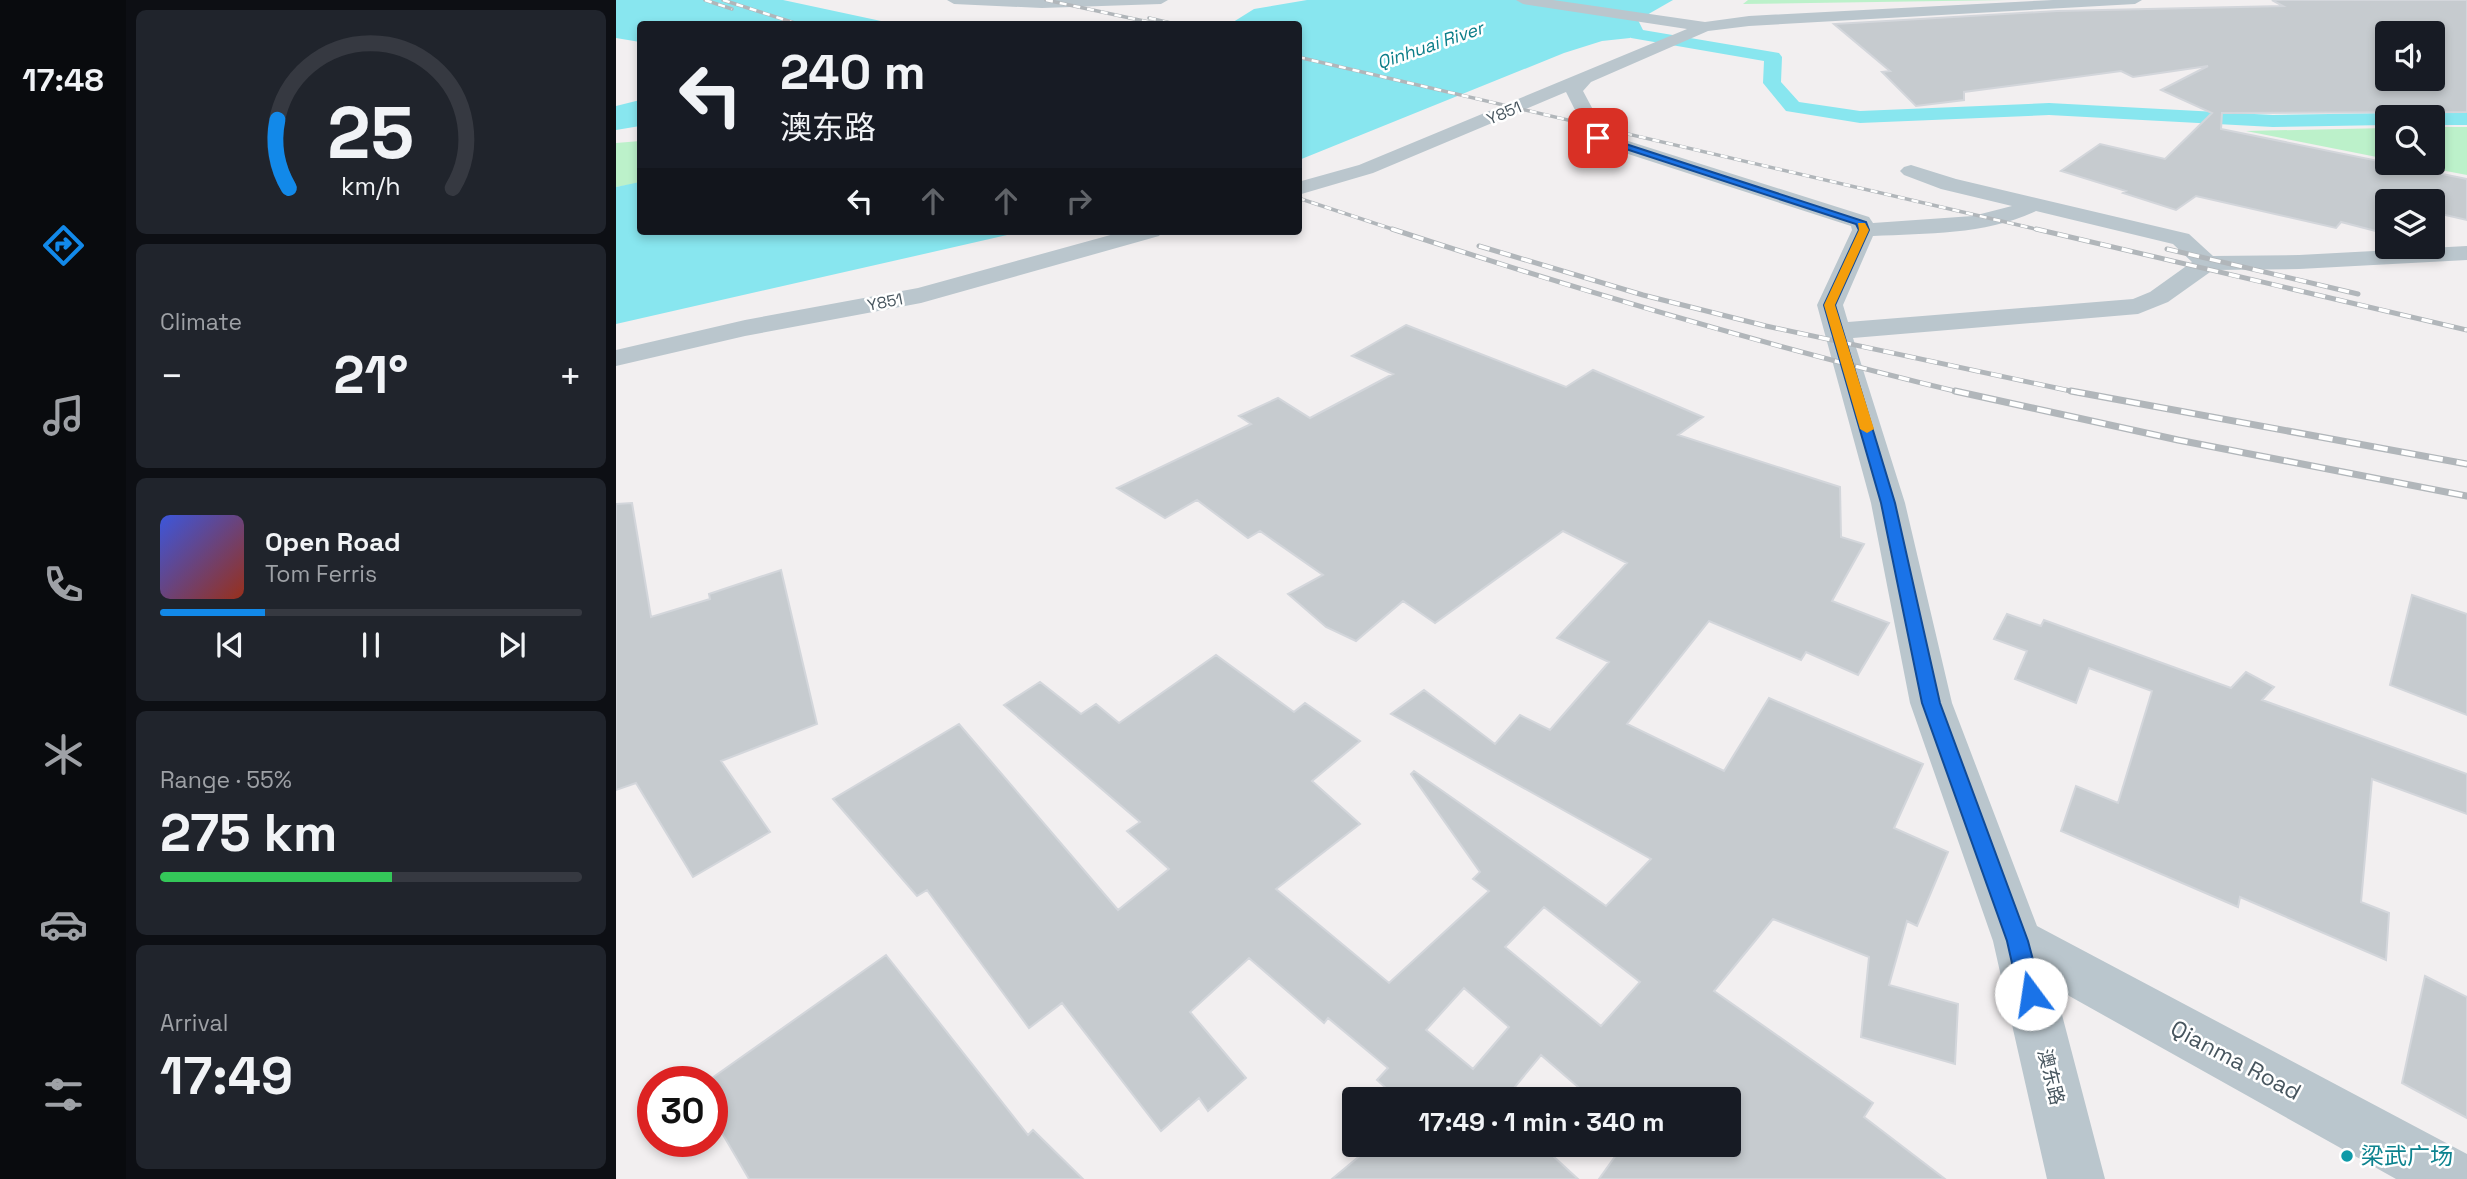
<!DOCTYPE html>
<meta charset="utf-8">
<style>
:root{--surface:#171b24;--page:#20242c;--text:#f1f3f6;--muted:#9ea1a6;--line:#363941;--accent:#1289e9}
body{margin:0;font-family:"Space Grotesk","Noto Sans SC",sans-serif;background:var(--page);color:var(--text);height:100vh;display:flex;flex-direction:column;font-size:26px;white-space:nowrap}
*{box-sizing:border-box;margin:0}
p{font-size:23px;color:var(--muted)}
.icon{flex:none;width:38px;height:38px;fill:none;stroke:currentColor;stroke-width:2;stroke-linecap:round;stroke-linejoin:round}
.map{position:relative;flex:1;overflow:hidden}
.drawer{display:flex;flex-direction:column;gap:10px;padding:10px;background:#0d0f14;width:490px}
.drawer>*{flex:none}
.banner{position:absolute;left:21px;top:21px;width:665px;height:214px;border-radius:7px;box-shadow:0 4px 10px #0003;background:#171b24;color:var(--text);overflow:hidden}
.buttons{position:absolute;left:1759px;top:21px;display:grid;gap:14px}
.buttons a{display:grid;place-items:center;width:70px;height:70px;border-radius:7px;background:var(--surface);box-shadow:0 4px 10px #0003;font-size:35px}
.speed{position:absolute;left:21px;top:1066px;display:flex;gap:14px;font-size:35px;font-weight:700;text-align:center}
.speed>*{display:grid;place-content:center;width:91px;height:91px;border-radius:50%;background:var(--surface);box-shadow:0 4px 10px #0003;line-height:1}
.speed .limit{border:10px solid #d22;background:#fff;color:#111}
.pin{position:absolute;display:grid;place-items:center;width:60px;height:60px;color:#fff;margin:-30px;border-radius:14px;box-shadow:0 4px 10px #0006}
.me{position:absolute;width:77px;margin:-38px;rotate:346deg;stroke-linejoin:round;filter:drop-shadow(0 0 5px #0008)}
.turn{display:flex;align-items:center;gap:24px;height:147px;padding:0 28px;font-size:32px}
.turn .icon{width:91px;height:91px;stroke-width:2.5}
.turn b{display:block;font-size:49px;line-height:60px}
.lanes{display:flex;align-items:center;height:66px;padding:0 28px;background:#0003;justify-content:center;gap:35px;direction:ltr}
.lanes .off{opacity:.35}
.big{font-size:52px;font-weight:800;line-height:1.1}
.drawer .widget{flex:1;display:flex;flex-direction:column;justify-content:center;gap:10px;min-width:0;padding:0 24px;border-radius:10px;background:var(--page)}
.drawer .dial{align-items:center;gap:0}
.dial svg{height:182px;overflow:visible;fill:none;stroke:var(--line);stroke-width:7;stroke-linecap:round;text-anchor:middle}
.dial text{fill:var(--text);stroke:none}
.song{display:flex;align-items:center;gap:21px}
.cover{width:84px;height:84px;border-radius:10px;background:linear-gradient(135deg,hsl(230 70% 55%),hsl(10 70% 35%))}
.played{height:7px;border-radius:4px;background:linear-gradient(90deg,var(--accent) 25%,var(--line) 25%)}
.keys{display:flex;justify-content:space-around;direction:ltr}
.heat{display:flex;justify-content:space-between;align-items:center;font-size:38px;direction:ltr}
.charge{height:10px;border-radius:5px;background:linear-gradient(90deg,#34c759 55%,var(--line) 0)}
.trip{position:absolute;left:726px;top:1087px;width:399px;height:70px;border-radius:7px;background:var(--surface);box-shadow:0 4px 10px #0003;font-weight:800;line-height:70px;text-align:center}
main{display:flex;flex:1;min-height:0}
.dock{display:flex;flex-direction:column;width:126px;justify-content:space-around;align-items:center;background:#090b0e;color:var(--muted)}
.dock .icon{width:49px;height:49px}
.dock .selected{color:var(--accent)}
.dock b{font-size:32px;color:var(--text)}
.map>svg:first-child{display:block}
.green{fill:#bcf1ca}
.water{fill:#88e6ef}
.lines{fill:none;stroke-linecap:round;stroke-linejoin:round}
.canal{fill:#88e6ef;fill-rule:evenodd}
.building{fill:#c6cbcf;stroke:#d3d6db;stroke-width:2;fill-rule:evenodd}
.minor{fill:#bac6cd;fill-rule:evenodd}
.rail-far2-casing{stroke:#b1b6ba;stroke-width:3.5}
.rail-far1-casing{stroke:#b1b6ba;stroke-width:5}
.rail-casing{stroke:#b1b6ba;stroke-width:7}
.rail-far2{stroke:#fff;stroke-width:2.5;stroke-dasharray:7;stroke-linecap:butt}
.rail-far1{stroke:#fff;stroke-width:3.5;stroke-dasharray:11;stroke-linecap:butt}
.rail{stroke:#fff;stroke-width:4.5;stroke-dasharray:14;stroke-linecap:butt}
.route{fill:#1a73e8;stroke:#114b97;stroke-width:2}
.slow{fill:#f59e0b}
.culture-dot{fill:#0f9aa8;stroke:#fff;stroke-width:2.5}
.labels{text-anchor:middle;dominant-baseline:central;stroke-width:5;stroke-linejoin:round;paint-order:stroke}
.far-street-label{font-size:16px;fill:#47555e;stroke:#fff}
.far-water-label{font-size:18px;font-style:italic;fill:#0a7d88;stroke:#fff}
.street-label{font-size:19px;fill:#47555e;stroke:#fff}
.near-street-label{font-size:23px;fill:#47555e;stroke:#fff}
.near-culture-label{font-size:23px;fill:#0d838f;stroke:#fff;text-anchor:start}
</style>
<main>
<nav class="dock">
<b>17:48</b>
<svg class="icon selected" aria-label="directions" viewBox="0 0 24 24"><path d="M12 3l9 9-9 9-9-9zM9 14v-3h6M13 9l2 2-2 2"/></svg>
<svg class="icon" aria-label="music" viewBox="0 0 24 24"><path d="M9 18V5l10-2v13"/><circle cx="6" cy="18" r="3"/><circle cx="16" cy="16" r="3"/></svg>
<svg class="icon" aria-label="phone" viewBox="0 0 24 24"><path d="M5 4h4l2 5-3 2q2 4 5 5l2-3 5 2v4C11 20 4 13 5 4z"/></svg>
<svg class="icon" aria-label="climate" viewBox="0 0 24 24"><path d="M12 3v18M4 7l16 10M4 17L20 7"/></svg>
<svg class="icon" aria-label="car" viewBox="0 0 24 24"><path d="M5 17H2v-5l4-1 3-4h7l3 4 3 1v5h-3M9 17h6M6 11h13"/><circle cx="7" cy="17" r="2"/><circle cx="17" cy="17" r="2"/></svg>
<svg class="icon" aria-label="filters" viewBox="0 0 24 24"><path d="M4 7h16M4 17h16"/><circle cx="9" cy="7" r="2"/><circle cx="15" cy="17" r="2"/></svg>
</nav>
<section class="drawer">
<div class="widget dial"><svg viewBox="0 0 100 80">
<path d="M14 69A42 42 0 1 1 86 69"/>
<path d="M14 69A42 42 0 0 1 9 39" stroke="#1289e9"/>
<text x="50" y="56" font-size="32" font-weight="700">25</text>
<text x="50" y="72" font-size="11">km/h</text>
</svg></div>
<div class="widget"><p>Climate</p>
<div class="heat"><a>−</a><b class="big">21°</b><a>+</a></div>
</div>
<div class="widget">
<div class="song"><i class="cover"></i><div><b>Open Road</b><p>Tom Ferris</p></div></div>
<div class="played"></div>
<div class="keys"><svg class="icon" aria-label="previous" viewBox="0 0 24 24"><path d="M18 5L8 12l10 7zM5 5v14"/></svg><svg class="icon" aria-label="pause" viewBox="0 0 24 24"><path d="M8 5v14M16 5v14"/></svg><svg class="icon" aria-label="next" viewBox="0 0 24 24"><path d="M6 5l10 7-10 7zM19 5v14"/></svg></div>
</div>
<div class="widget"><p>Range · 55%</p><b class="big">275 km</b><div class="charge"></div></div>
<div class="widget"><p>Arrival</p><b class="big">17:49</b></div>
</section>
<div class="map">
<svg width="1851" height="1179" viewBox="0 0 1851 1179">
<rect width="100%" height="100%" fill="#f2eff0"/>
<!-- green -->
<path class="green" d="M1132,0H1392L1127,4Z
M1817,127H1851V175L1788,163H1816Z
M1771,128V159L1630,131Z
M24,141V183L0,187V143Z"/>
<!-- water -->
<path class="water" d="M0,0H167L279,24H24V42L0,38Z
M691,0H1057L1022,20L1027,30L1014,38L986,41L948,53L683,160L682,24H614L638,9Z
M24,100V126L0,130V106Z
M24,182V231H409L0,324V187Z"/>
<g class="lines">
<!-- canal -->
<path class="canal" d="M1021,29L1163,53L1166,57L1165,82L1183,102L1244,111L1433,103L1657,115L1771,113L1780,117H1771V125L1657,127L1433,115L1244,123L1170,111L1147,83L1148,61L1015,38L1013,34Z
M1816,113H1851V125H1816V117H1807Z"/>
</g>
<!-- building -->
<path class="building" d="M1656,0H1851V112L1606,113L1605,129L1851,179V220L1816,212V201H1771V234L1725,222L1720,228L1580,196L1560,210L1507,193L1510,191L1445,171L1484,144L1549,159L1596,113L1545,90L1592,66L1517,77L1505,71L1348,92V100L1300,106L1266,72L1274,71L1218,24L1441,11L1667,6ZM1771,33H1816V79H1771Z
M790,325L950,387L977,370L1087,417L1062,435L1224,487L1225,537L1248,544L1216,601L1273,623L1242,675L1190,652L1185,660L1093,621L1011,724L1108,771L1153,698L1307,764L1278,828L1332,852L1301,926L1291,921L1273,985L1342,1004L1339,1064L1245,1037L1253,957L1157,919L1098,991L1257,1103L1248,1117L1329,1179H983L1008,1144H1113V1099H976L925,1055L889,1099H782L761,1080L772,1068L712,1018L708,1023L633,958L574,1012L630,1078L592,1111L583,1098L545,1131L446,1003L413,1028L311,890L301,896L217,799L343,724L502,910L553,869L511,831L524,822L388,705L424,682L465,714L480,704L503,723L600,655L678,712L689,703L744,741L696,781L744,824L660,889L773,983L873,891L857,879L864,872L795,774L798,771L990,906L1035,859L775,714L808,690L879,744L904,715L934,730L993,662L941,638L1011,563L947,531L819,623L787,601L740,641L710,627L672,594L707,575L644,531L632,538L581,500L549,518L501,488L635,424L623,416L662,398L694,418L777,374L736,356ZM928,907L1024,982L985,1026L889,947ZM848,988L893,1027L857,1069L810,1030Z
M16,503L35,617L94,599L93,594L165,570L201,724L105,761L154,832L77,877L20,783L0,790V504Z
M1796,595L1851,614V715L1774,685Z
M1391,614L1425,626L1428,620L1615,688L1630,672L1658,687L1646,700L1851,774V814L1756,779L1745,902L1773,913L1770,960L1624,897L1622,907L1445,831L1460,786L1502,803L1536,691L1473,668L1460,703L1399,679L1411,651L1378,639Z
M270,955L412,1135L417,1130L467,1179H133L96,1116V1078Z
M1809,976L1851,997V1118L1786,1083Z
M758,1144H924L962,1179H716Z"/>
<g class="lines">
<!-- minor -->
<path class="minor" d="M331,0H552L545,4L426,8L338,4Z
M900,0H937L1089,22L1133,16L1437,0H1526L1519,4L1133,26L1092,31L975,82L967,91L990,134L1253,217L1257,223L1357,216L1396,206L1325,189L1288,175L1284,171L1288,167L1295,165L1340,179L1573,234L1597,256L1683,255L1851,246V260L1683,269L1597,270L1552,302L1522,314L1237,338L1289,503L1336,703L1421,926L1851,1154V1179H1780L1439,988L1489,1179H1431L1377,941L1294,703L1255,503L1201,305L1236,230L1235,226L975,142L950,92L757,173L682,195V182L743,165L1071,29L907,4ZM1420,211L1557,244L1576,262L1534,292L1517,299L1232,322L1227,305L1257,236C1312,233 1369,235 1420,211Z
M509,231H547L543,236L305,303L129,336L0,366V350L129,320L302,288Z"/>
<defs>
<path id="rail-far2" d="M89,0L116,9
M107,0L182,24
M430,0L542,24
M533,18L559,24
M682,57L1428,231
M682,198L782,231"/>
<path id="rail-far1" d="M776,229C965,291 1154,347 1347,393
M1420,229L1851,330
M863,246L1027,295L1150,326L1464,393
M1551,249L1742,294"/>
<path id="rail" d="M1339,391L1562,440L1851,496
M1455,391L1851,464"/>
</defs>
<!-- rail-far2 casing -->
<use href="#rail-far2" class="rail-far2-casing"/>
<!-- rail-far1 casing -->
<use href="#rail-far1" class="rail-far1-casing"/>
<!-- rail casing -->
<use href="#rail" class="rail-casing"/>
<!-- rail-far2 -->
<use href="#rail-far2" class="rail-far2"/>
<!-- rail-far1 -->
<use href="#rail-far1" class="rail-far1"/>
<!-- rail -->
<use href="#rail" class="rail"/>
</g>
<!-- route -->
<path class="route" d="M982,135L1250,222L1253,230L1219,305L1279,503L1324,703L1412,941L1426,994L1423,1002L1415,1005L1407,1002L1403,994L1391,941L1306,703L1265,503L1208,305L1243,230L1240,224L979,139Z"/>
<!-- slow -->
<path class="slow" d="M1242,223H1249L1253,230L1219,305L1258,429L1251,433L1244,429L1208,305L1243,230Z"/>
<!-- markers -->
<circle class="culture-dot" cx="1731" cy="1156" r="7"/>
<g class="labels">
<!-- far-street labels -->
<g class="far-street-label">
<text transform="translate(888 113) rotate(-23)">Y851</text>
<text transform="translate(269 302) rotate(-11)">Y851</text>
</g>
<!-- far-water labels -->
<g class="far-water-label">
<text transform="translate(814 45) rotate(-19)">Qinhuai River</text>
</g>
<!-- street labels -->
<g class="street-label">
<text transform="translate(1435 1077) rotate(76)">澳东路</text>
</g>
<!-- near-street labels -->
<g class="near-street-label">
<text transform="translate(1620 1060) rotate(28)">Qianma Road</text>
</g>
<!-- near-culture labels -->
<g class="near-culture-label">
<text x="1745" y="1156">梁武广场</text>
</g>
</g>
</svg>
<div class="buttons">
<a><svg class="icon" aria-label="sound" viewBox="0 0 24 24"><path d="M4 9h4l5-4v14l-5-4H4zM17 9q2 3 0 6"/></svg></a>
<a><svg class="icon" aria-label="search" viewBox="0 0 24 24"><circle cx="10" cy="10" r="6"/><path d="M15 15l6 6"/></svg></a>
<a><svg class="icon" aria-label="layers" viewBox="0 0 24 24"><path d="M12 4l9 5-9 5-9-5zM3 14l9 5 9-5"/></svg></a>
</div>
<div class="speed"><div class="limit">30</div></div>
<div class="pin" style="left:982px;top:138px;background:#d93025"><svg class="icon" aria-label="arrive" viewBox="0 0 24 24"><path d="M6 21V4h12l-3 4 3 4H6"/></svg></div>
<svg class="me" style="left:1415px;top:994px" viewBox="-20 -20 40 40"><circle r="19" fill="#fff"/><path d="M0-13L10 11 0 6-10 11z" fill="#1a73e8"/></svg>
<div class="trip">17:49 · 1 min · 340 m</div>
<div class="banner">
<div class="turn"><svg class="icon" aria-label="left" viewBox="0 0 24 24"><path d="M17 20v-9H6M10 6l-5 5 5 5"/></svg><div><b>240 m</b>澳东路</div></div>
<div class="lanes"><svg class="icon" aria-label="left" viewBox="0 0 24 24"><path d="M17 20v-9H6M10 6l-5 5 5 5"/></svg><svg class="icon off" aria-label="ahead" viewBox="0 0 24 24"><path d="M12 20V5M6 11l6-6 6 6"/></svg><svg class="icon off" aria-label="ahead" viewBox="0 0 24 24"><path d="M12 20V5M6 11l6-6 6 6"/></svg><svg class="icon off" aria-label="right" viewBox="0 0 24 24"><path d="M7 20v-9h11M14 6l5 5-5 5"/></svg></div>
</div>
</div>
</main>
